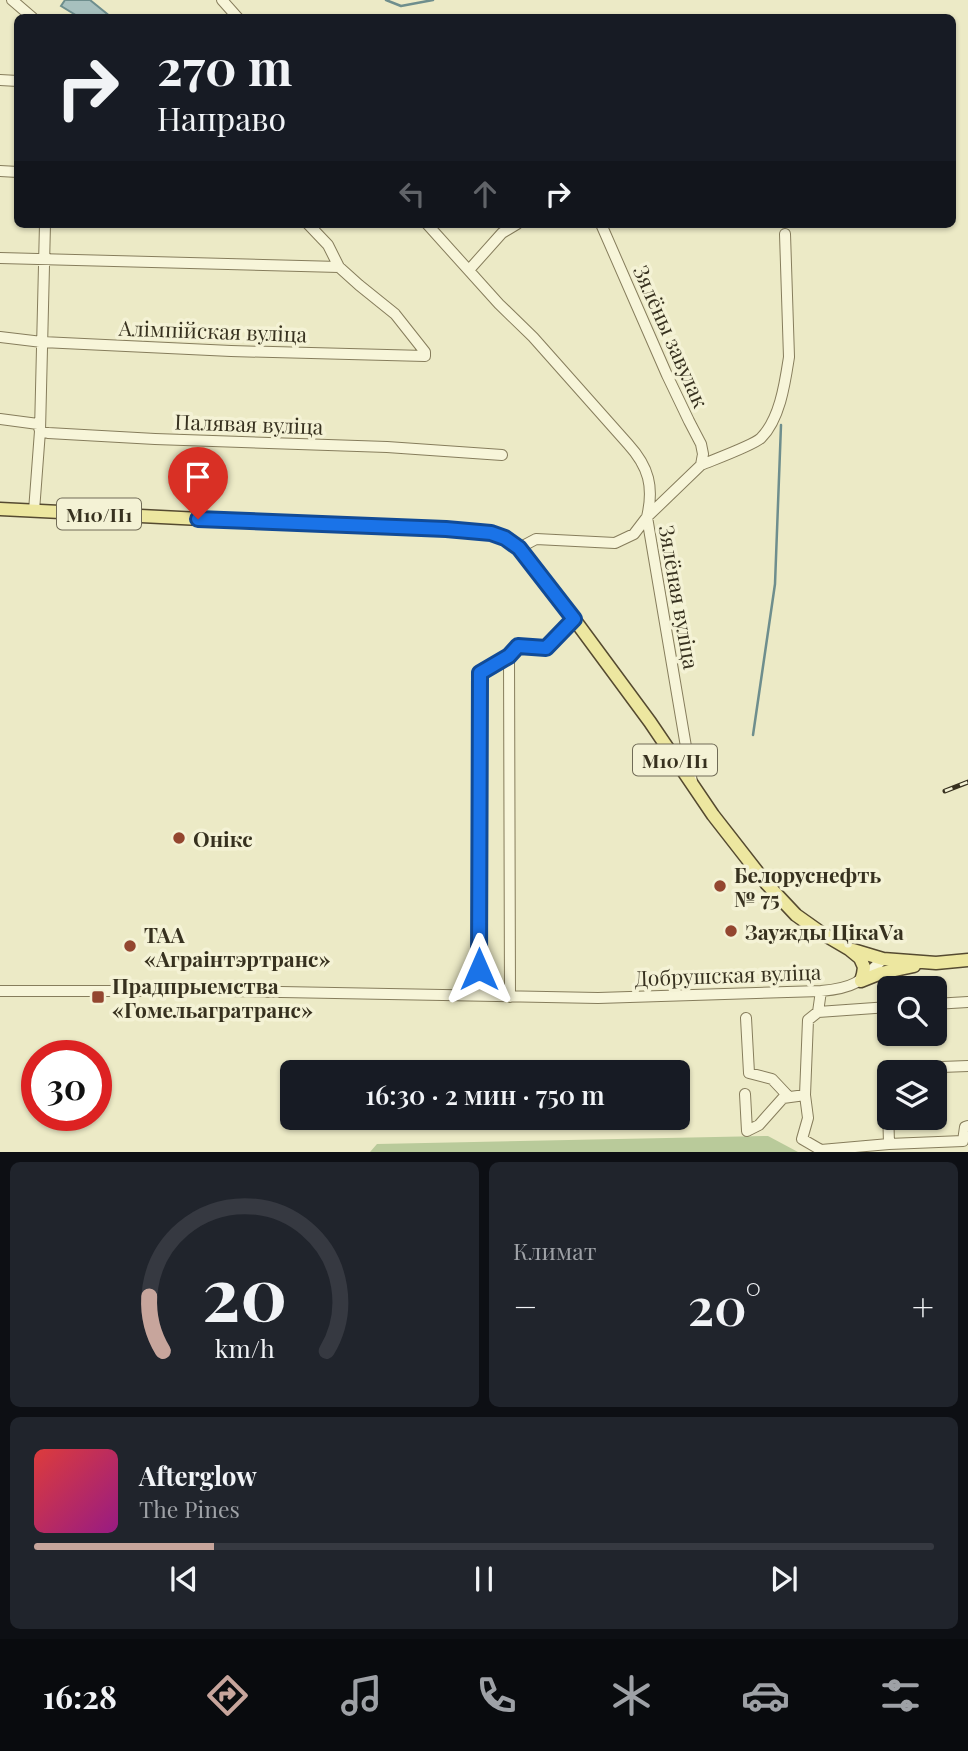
<!DOCTYPE html>
<html lang="ru">
<meta charset="utf-8">
<style>
:root{--surface:#171b24;--page:#20242c;--text:#f1f3f6;--muted:#9ea1a6;--line:#363941;--accent:#c7a59c}
body{margin:0;font-family:"Playfair Display",serif;background:var(--page);color:var(--text);height:100vh;display:flex;flex-direction:column;font-size:26px;white-space:nowrap}
*{box-sizing:border-box;margin:0}
p{font-size:23px;color:var(--muted)}
.icon{flex:none;width:38px;height:38px;fill:none;stroke:currentColor;stroke-width:2;stroke-linecap:round;stroke-linejoin:round}
.map{position:relative;height:1152px;overflow:hidden}
.sheet{display:flex;flex-direction:column;gap:10px;padding:10px;background:#0d0f14;flex:1}
.sheet>*{flex:none}
.guide{position:absolute;left:14px;top:14px;width:942px;height:214px;border-radius:10px;box-shadow:0 2px 5px #0004;background:#171b24;color:var(--text);overflow:hidden}
.tools{position:absolute;left:877px;top:976px;display:grid;gap:14px}
.tools a{display:grid;place-items:center;width:70px;height:70px;border-radius:10px;background:var(--surface);box-shadow:0 2px 5px #0004;font-size:35px}
.speed{position:absolute;left:21px;top:1040px;display:flex;gap:14px;font-size:35px;font-weight:700;text-align:center}
.speed>*{display:grid;place-content:center;width:91px;height:91px;border-radius:50%;background:var(--surface);box-shadow:0 2px 5px #0004;line-height:1}
.speed .limit{border:10px solid #d22;background:#fff;color:#111}
.pin{position:absolute;display:grid;place-items:center;width:60px;height:60px;color:#fff;margin:-72px -30px;border-radius:50% 50% 50% 0;rotate:-45deg;box-shadow:0 0 7px #0007}
.pin .icon{rotate:45deg}
.me{position:absolute;width:77px;margin:-38px;rotate:0deg;stroke-linejoin:round;filter:drop-shadow(0 0 5px #0008)}
.turn{display:flex;align-items:center;gap:24px;height:147px;padding:0 28px;font-size:32px}
.turn .icon{width:91px;height:91px;stroke-width:2.5}
.turn b{display:block;font-size:49px;line-height:60px}
.lanes{display:flex;align-items:center;height:66px;padding:0 28px;background:#0003;justify-content:center;gap:35px;direction:ltr}
.lanes .off{opacity:.35}
.big{font-size:52px;font-weight:600;line-height:1.1}
.sheet .widget{flex:1;display:flex;flex-direction:column;justify-content:center;gap:10px;min-width:0;padding:0 24px;border-radius:10px;background:var(--page)}
.sheet .dial{align-items:center;gap:0}
.dial svg{height:182px;overflow:visible;fill:none;stroke:var(--line);stroke-width:7;stroke-linecap:round;text-anchor:middle}
.dial text{fill:var(--text);stroke:none}
.song{display:flex;align-items:center;gap:21px}
.cover{width:84px;height:84px;border-radius:10px;background:linear-gradient(135deg,hsl(0 70% 55%),hsl(310 70% 35%))}
.played{height:7px;border-radius:4px;background:linear-gradient(90deg,var(--accent) 20%,var(--line) 20%)}
.keys{display:flex;justify-content:space-around;direction:ltr}
.heat{display:flex;justify-content:space-between;align-items:center;font-size:38px;direction:ltr}
.sheet .tiles{flex:1;display:grid;gap:10px;grid-template-columns:1fr 1fr}
.widget:last-child{grid-column:span 2}
.trip{position:absolute;left:280px;top:1060px;width:410px;height:70px;border-radius:10px;background:var(--surface);box-shadow:0 2px 5px #0004;font-weight:600;line-height:70px;text-align:center}
.menu{display:flex;height:112px;justify-content:space-around;align-items:center;background:#090b0e;color:var(--muted)}
.menu .icon{width:49px;height:49px}
.menu .selected{color:var(--accent)}
.menu b{font-size:32px;color:var(--text)}
.map>svg:first-child{display:block}
.green{fill:#b9ca9a}
.water{fill:#a7c0be;stroke:#6e8e8d;stroke-width:2}
.lines{fill:none;stroke-linecap:round;stroke-linejoin:round}
.stream{stroke:#6e8e8d;stroke-width:2.5}
.minor-casing{stroke:#867d5c;stroke-width:12}
.major-casing{stroke:#554a30;stroke-width:15}
.minor{stroke:#f7f5d9;stroke-width:10}
.major{stroke:#ede7a0;stroke-width:12}
.rail-casing{stroke:#37311f;stroke-width:5}
.rail{stroke:#f4f2d5;stroke-width:2.5;stroke-dasharray:8;stroke-linecap:butt}
.route-casing{stroke:#114b97;stroke-width:18}
.route{stroke:#1a73e8;stroke-width:12}
.poi-dot{fill:#93462f;stroke:#f4f2d5;stroke-width:2.5}
.labels{text-anchor:middle;dominant-baseline:central;stroke-width:7;stroke-linejoin:round;paint-order:stroke}
.shield{fill:#f4f2d5;stroke:#706b56;stroke-width:2}
.shield-label{font-size:19px;font-weight:bold;fill:#37311f}
.street-label{font-size:21px;fill:#37311f;stroke:#f4f2d5}
.poi-label{font-size:21px;font-weight:bold;fill:#37311f;stroke:#f4f2d5;text-anchor:start}
</style>
<div class="map">
<svg width="968" height="1153" viewBox="0 0 968 1153">
<rect width="100%" height="100%" fill="#eceac6"/>
<!-- green -->
<path class="green" d="M768,1136L798,1152H370L377,1144Z"/>
<!-- water -->
<path class="water" d="M65,0H90L111,17H79L61,6Z"/>
<g class="lines">
<!-- stream -->
<path class="stream" d="M386,0L401,6L433,0
M753,735L775,584L781,425"/>
<defs>
<path id="minor" d="M12,0L33,18
M222,0L238,18
M0,80L18,81
M0,171L18,172
M427,224L499,304L533,337L628,444C649,467 654,487 647,517L692,782
M0,258L339,267
M469,270L502,233L517,224
M0,337L42,342L231,351L425,356V352L395,314L359,285L339,267L328,245L308,224
M0,419L38,424L40,431L48,433L155,439L387,447L502,455
M701,465C713,460 754,445 761,438C780,419 785,383 789,357L785,234
M34,511L40,431L45,224
M519,548L536,539L615,543L634,534L647,517L701,465L703,454L701,444L689,421L667,375L601,224
M0,991H229L598,998L821,991C855,988 860,982 883,959
M821,991L818,1012L808,1020L805,1095L808,1118L802,1139L821,1150L889,1144L963,1141L965,1127L968,1126
M479,996L480,673L509,656
M510,997L509,656L518,646L546,648L574,619
M934,1004L968,1002
M818,1012L889,1007
M746,1018L749,1073L772,1079L789,1097
M745,1094L747,1131L759,1125L783,1098L805,1095
M889,1144L887,1069L968,1066"/>
<path id="major" d="M0,509L281,523L446,529L490,533L505,538L519,548L574,619L650,722L713,815L766,883L796,915L820,932L849,949L860,958L864,967L863,974L861,981
M853,950L883,959L936,963L968,960
M861,981L881,973L914,966"/>
</defs>
<!-- minor casing -->
<use href="#minor" class="minor-casing"/>
<!-- major casing -->
<use href="#major" class="major-casing"/>
<!-- minor -->
<use href="#minor" class="minor"/>
<!-- major -->
<use href="#major" class="major"/>
<defs>
<path id="rail" d="M945,791L968,782"/>
</defs>
<!-- rail casing -->
<use href="#rail" class="rail-casing"/>
<!-- rail -->
<use href="#rail" class="rail"/>
</g>
<g class="lines">
<defs>
<path id="route" d="M198,519L446,529L491,533L505,538L519,548L574,619L546,648L518,646L509,656L480,673L479,969"/>
</defs>
<!-- route casing -->
<use href="#route" class="route-casing"/>
<!-- route -->
<use href="#route" class="route"/>
</g>
<!-- markers -->
<g class="poi-dot">
<circle cx="179" cy="838" r="7"/>
<circle cx="720" cy="886" r="7"/>
<circle cx="731" cy="931" r="7"/>
<circle cx="130" cy="946" r="7"/>
<rect x="91" y="990" width="14" height="14" rx="3.5"/>
</g>
<g class="labels">
<!-- shield labels -->
<g class="shield">
<rect x="57" y="498.5" width="84" height="31" rx="5"/>
<rect x="633" y="744.5" width="84" height="31" rx="5"/>
</g>
<g class="shield-label">
<text x="99" y="514">М10/П1</text>
<text x="675" y="760">М10/П1</text>
</g>
<!-- street labels -->
<g class="street-label">
<text transform="translate(213 330) rotate(2)">Алімпійская вуліца</text>
<text transform="translate(672 336) rotate(66)">Зялёны завулак</text>
<text transform="translate(249 423) rotate(2)">Палявая вуліца</text>
<text transform="translate(680 597) rotate(80)">Зялёная вуліца</text>
<text transform="translate(728 974) rotate(-2)">Добрушская вуліца</text>
</g>
<!-- poi labels -->
<g class="poi-label">
<text x="193" y="838">Онікс</text>
<text x="734" y="874">Белоруснефть<tspan x="734" dy="24">№ 75</tspan></text>
<text x="745" y="931">Заужды ЦікаVа</text>
<text x="144" y="934">ТАА<tspan x="144" dy="24">«Аграінтэртранс»</tspan></text>
<text x="112" y="985">Прадпрыемства<tspan x="112" dy="24">«Гомельагратранс»</tspan></text>
</g>
</g>
</svg>
<div class="tools">
<a><svg class="icon" aria-label="search" viewBox="0 0 24 24"><circle cx="10" cy="10" r="6"/><path d="M15 15l6 6"/></svg></a>
<a><svg class="icon" aria-label="layers" viewBox="0 0 24 24"><path d="M12 4l9 5-9 5-9-5zM3 14l9 5 9-5"/></svg></a>
</div>
<div class="speed"><div class="limit">30</div></div>
<div class="pin" style="left:198px;top:519px;background:#d93025"><svg class="icon" aria-label="arrive" viewBox="0 0 24 24"><path d="M6 21V4h12l-3 4 3 4H6"/></svg></div>
<svg class="me" style="left:479px;top:969px" viewBox="-20 -20 40 40"><path d="M0-17L14 15 0 8-14 15z" fill="#1a73e8" stroke="#fff" stroke-width="4"/></svg>
<div class="trip">16:30 · 2 мин · 750 m</div>
<div class="guide">
<div class="turn"><svg class="icon" aria-label="right" viewBox="0 0 24 24"><path d="M7 20v-9h11M14 6l5 5-5 5"/></svg><div><b>270 m</b>Направо</div></div>
<div class="lanes"><svg class="icon off" aria-label="left" viewBox="0 0 24 24"><path d="M17 20v-9H6M10 6l-5 5 5 5"/></svg><svg class="icon off" aria-label="ahead" viewBox="0 0 24 24"><path d="M12 20V5M6 11l6-6 6 6"/></svg><svg class="icon" aria-label="right" viewBox="0 0 24 24"><path d="M7 20v-9h11M14 6l5 5-5 5"/></svg></div>
</div>
</div>
<section class="sheet">
<div class="tiles">
<div class="widget dial"><svg viewBox="0 0 100 80">
<path d="M14 69A42 42 0 1 1 86 69"/>
<path d="M14 69A42 42 0 0 1 8 45" stroke="#c7a59c"/>
<text x="50" y="56" font-size="32" font-weight="700">20</text>
<text x="50" y="72" font-size="11">km/h</text>
</svg></div>
<div class="widget"><p>Климат</p>
<div class="heat"><a>−</a><b class="big">20°</b><a>+</a></div>
</div>
<div class="widget">
<div class="song"><i class="cover"></i><div><b>Afterglow</b><p>The Pines</p></div></div>
<div class="played"></div>
<div class="keys"><svg class="icon" aria-label="previous" viewBox="0 0 24 24"><path d="M18 5L8 12l10 7zM5 5v14"/></svg><svg class="icon" aria-label="pause" viewBox="0 0 24 24"><path d="M8 5v14M16 5v14"/></svg><svg class="icon" aria-label="next" viewBox="0 0 24 24"><path d="M6 5l10 7-10 7zM19 5v14"/></svg></div>
</div>
</div>
</section>
<nav class="menu">
<b>16:28</b>
<svg class="icon selected" aria-label="directions" viewBox="0 0 24 24"><path d="M12 3l9 9-9 9-9-9zM9 14v-3h6M13 9l2 2-2 2"/></svg>
<svg class="icon" aria-label="music" viewBox="0 0 24 24"><path d="M9 18V5l10-2v13"/><circle cx="6" cy="18" r="3"/><circle cx="16" cy="16" r="3"/></svg>
<svg class="icon" aria-label="phone" viewBox="0 0 24 24"><path d="M5 4h4l2 5-3 2q2 4 5 5l2-3 5 2v4C11 20 4 13 5 4z"/></svg>
<svg class="icon" aria-label="climate" viewBox="0 0 24 24"><path d="M12 3v18M4 7l16 10M4 17L20 7"/></svg>
<svg class="icon" aria-label="car" viewBox="0 0 24 24"><path d="M5 17H2v-5l4-1 3-4h7l3 4 3 1v5h-3M9 17h6M6 11h13"/><circle cx="7" cy="17" r="2"/><circle cx="17" cy="17" r="2"/></svg>
<svg class="icon" aria-label="filters" viewBox="0 0 24 24"><path d="M4 7h16M4 17h16"/><circle cx="9" cy="7" r="2"/><circle cx="15" cy="17" r="2"/></svg>
</nav>
